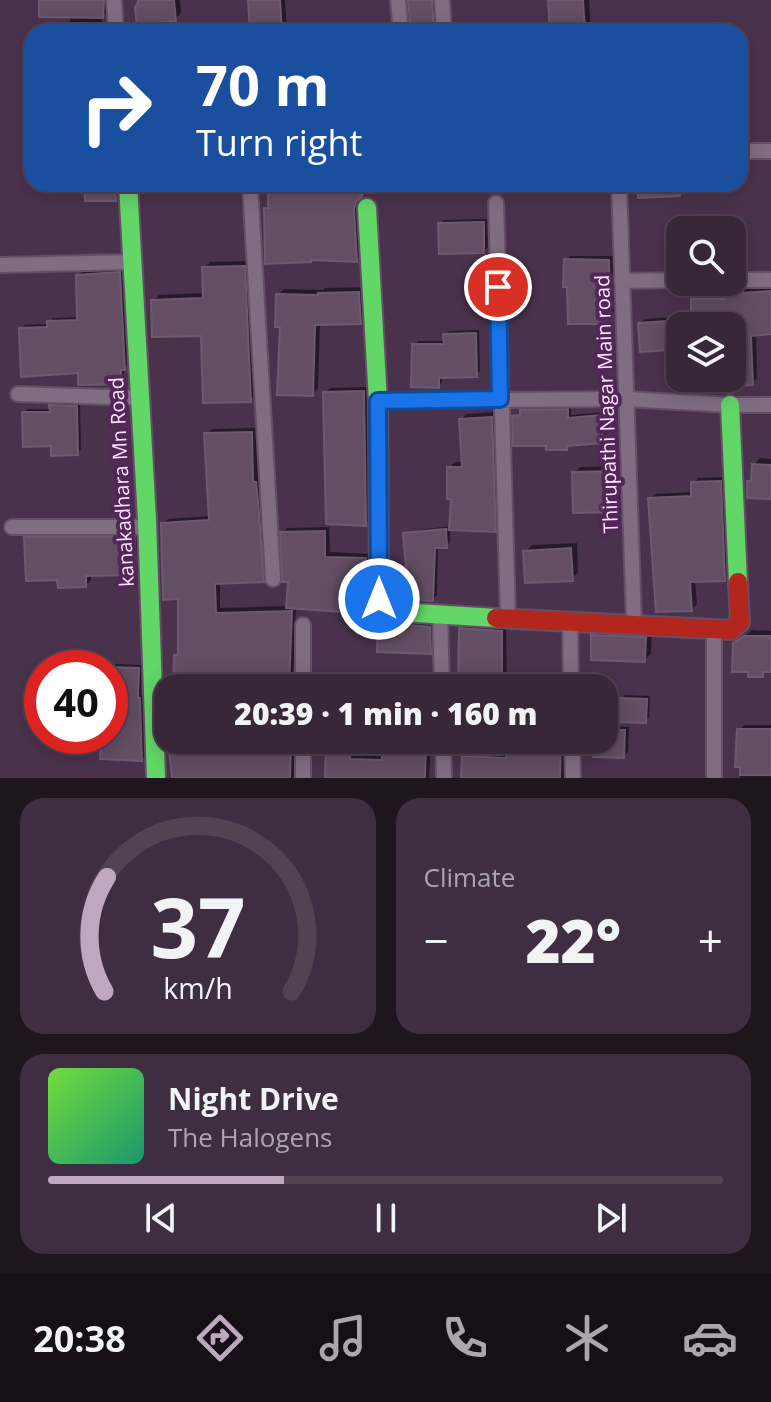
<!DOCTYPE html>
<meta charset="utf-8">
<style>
:root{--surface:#382639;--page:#3f2e41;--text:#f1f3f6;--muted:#aba5ae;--line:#524353;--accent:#bea8c0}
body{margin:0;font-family:"Open Sans",sans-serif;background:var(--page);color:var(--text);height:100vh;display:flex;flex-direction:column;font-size:30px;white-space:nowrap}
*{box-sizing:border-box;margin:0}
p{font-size:26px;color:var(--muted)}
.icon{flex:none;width:44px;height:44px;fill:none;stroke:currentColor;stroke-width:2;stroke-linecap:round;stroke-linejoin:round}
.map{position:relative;height:778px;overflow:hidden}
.panel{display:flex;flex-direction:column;gap:20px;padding:20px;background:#1f151f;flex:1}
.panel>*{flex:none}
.hud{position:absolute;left:24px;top:24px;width:724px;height:168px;border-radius:24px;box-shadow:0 4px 20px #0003,0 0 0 2px var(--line);background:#1a4fa0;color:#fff;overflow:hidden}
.buttons{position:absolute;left:666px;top:216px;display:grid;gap:16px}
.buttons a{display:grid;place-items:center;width:80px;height:80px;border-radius:16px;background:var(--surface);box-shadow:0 4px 20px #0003,0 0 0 2px var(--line);font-size:40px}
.speed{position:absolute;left:24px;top:650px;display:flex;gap:16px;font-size:40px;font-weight:700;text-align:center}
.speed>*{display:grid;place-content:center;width:104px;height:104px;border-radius:50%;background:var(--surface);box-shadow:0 4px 20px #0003,0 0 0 2px var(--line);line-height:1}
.speed .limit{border:12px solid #d22;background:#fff;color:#111}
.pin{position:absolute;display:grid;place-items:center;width:68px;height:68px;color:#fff;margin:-34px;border:4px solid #fff;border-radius:50%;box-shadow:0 2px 8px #0007}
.me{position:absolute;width:88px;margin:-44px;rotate:0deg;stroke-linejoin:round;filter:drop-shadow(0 0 6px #0008)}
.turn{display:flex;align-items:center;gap:28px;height:168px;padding:0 40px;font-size:36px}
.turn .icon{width:104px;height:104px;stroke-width:2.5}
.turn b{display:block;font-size:56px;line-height:68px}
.big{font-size:60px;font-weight:800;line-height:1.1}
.panel .widget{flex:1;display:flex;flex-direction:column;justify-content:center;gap:12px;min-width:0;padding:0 28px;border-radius:24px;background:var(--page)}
.panel .dial{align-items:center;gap:0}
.dial svg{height:208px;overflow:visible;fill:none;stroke:var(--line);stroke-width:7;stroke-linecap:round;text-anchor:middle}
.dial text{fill:var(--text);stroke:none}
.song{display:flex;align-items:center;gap:24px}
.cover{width:96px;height:96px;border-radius:12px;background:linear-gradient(135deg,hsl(100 70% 55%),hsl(160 70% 35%))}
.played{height:8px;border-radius:4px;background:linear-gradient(90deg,var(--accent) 35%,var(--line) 35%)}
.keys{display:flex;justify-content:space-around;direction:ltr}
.heat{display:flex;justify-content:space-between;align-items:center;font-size:44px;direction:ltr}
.panel .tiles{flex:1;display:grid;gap:20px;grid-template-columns:1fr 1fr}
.widget:last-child{grid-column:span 2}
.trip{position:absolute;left:154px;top:674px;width:464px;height:80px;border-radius:24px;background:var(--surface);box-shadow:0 4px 20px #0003,0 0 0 2px var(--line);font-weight:800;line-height:80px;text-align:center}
.tab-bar{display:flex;height:128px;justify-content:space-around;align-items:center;background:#160f17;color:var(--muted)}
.tab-bar .icon{width:56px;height:56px}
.tab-bar .current{color:var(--accent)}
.tab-bar b{font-size:36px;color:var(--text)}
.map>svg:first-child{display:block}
.shadow{fill:#0007}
.building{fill:#634e64;stroke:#6e5a70;stroke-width:2}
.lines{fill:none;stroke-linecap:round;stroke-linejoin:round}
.street-casing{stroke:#635065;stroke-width:18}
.fast-casing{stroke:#635065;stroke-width:22}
.jam-casing{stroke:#635065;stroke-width:22}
.street{stroke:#806d82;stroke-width:14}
.fast{stroke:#63d668;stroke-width:18}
.jam{stroke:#b3261e;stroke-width:18}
.route-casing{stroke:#114b97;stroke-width:20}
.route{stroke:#1a73e8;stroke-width:14}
.labels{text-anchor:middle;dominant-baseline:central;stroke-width:8;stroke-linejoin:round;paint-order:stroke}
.street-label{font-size:20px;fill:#fce7fe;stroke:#522757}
</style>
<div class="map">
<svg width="771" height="778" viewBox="0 0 771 778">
<rect width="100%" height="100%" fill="#4a324c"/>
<!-- shadow -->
<path class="shadow" d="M41,0H107V12L102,16V32H70V16Z
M141,0H180L181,13L175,19Z
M250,0H285L287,32H252Z
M410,0H437L442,32H413Z
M550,0H589L591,32H552Z
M86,184H119V194L115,199Z
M270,184H485V185L479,191L452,192L451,186L367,187L359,202L362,254L356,259L266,209L270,204Z
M487,219L488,247L484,251L440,224L444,220Z
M570,256H613L614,318L610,322L569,285L566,260Z
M250,261L256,394L250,400L203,334L153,301L159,295L205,293L204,268L210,262Z
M123,269L128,364L124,368V378L120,382L80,371L21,329L25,325L49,324L53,318L79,317L78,276L82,272Z
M364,287L366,316L360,322L320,323L318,388L312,394L282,326L278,295L284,289L323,290L325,288Z
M771,287V332L756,333L757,378L752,383L726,384V378H732V326H680V337H674V343L669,348L640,324L645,319L693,316V300L698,295H727L732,290Z
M479,330L480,371L476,375H442V382L438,386L414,345L418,341H446L445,335L449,331Z
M368,387L370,519L365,524L325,393L330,388Z
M55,402L80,403L81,449L77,453L53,444L24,413L28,409H52Z
M571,406V415L604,412L606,437L602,441L570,444L566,448L548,444L514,417L526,407Z
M497,412L500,524L495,530L456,527L408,531L452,526L453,497L449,468L455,462H464L461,419L467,414Z
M257,428L258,477H261L268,574L263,580L220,581V608L288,606L290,580L282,533L287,528L329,527L330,552L370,554L376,609L371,614L296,607L293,679L288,685L235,683V688H175L176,656L180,651V597L163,524L168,519L210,516L206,434L212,429Z
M760,458L771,459V497L749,482L754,477V465Z
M619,466L620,503L614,510L574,473L580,467Z
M725,477L730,574L725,579L695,580L697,604L692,609L650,499L655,494L693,492V483L698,478Z
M450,531V542L447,546H438L437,595L433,599L406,579L405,534Z
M32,532H140L141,567L135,573L91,574V580L85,585L59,578L26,538Z
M577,543L578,572L572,579L525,552L532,545Z
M386,617L436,621L437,645L430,652L380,623Z
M465,624L506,627L507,688H466L461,629Z
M600,630L652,632L651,653L645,660L593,636Z
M752,630L771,631V670L762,675L735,644Z
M113,664L142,665L141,695H143L146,755L142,759L104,736H110L109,668Z
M344,683L426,688H340Z
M625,695L650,696L649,717L645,721L621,699Z
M744,725H771V778H740L739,730Z
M604,727H629L628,752L624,756L596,740H604Z
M170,740H297L295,778H173Z
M325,740H353V755L384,756V740H431L429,778H327V748H325Z
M509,740H565L564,773H566L567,778H463L464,757L469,752L509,754Z"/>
<!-- building -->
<path class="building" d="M39,0H104L103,18L39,17Z
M139,0H174L176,21L137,25L135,8Z
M248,0H280L282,32H250Z
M408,0H432L434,32H411Z
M548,0H583L585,32H550Z
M84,184H115L116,201H85Z
M268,184H363L362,196L356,202L354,209L357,262L311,260V262L265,264L264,208H268Z
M637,184H680V196L638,198Z
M484,222V253L439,254L438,223Z
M564,259L609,260L611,324H568L567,287H563Z
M245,266L251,402L203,403L201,336L152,337L151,300L203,298L202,267Z
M120,272L125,370H121V384L78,385V373L21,377L19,328L47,327V321L77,320L76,275Z
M771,291V334L751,336L753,385L732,386V326H691V299H725V294Z
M359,292L361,324L315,325L313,396L277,395L280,327H275L276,294L318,295V293Z
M668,321L670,350L640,352L638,323Z
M476,333L477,377L439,378V388L411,387L412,344H444L443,334Z
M364,391L366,526L326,524L323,392Z
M49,405L77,406L78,455L51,456V446L23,447L22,412H50Z
M568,409V418L601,415L603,443L567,446V450H546V446H513L512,416L520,415V410Z
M492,417L496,532L449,530L451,499H447V467H462L459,419Z
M252,432L253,482H256L258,500L264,582L215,584L216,613L292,611L289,687L230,684V688H173L174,655H178V599L163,600L161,523L209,520L204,433Z
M752,464L771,465V499L747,498V481H751Z
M614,471L615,512L573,513L572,472Z
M721,481L725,581L690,582L692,611L656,612L648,498L691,496V482Z
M446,529L447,548H435L433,601L402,599L401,582L404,581V570L406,569L403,533Z
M325,531V557L366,558V600L372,616L344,615V612L286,608L288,582H282L280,532Z
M24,537H135L136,575L86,576V587L58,588L57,580L26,581Z
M571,548L573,581L525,583L523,551Z
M378,622L430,627L431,654L377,652Z
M459,628L502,631V688H458Z
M591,635L646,637L645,662L591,660Z
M744,636H771V672H763V677H748V672H732L733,643Z
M110,667L139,668L138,698H140L142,761L100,759L101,736H110Z
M619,698L647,699L646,723L618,722Z
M737,729H771V775H740V767H735Z
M604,730H625L624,758L593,757L594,740H604Z
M168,740H291L290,778H172Z
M326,740H349L350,759L382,760V740H426L425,778H325Z
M507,740H561L560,778H461L462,756L506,758Z"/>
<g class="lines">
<defs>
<path id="street" d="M114,0L116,32
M398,0L401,32
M442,0L444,32
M740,151H771
M250,184L273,579
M619,184L634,623
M496,203L508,616
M0,265L132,262
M732,280H771
M622,281L680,280
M18,394L139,398
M378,401L626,399L730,405H771
M12,527H147
M440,613L442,688
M570,622L571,688
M714,631V778
M303,688V625
M443,740L444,778
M572,740L573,778
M303,778V740"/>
<path id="fast" d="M128,184L147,520L156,778
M367,208L378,401L379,599L384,611L496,618
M730,405L738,582"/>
<path id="jam" d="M496,618L731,630L740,622L738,582"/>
</defs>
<!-- street casing -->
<use href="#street" class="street-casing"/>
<!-- fast casing -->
<use href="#fast" class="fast-casing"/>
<!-- jam casing -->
<use href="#jam" class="jam-casing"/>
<!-- street -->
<use href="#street" class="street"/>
<!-- fast -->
<use href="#fast" class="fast"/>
<!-- jam -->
<use href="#jam" class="jam"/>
</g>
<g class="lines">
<defs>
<path id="route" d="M379,599L378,401L500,399L498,287"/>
</defs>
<!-- route casing -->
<use href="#route" class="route-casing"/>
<!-- route -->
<use href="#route" class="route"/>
</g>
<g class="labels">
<!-- street labels -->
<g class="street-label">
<text transform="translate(606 404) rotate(-92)">Thirupathi Nagar Main road</text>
<text transform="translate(121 482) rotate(-93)">kanakadhara Mn Road</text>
</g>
</g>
</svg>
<div class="buttons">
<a><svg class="icon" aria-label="search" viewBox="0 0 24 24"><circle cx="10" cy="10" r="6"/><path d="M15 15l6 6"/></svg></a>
<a><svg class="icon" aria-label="layers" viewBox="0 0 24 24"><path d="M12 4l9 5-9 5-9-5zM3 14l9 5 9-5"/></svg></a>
</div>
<div class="speed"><div class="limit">40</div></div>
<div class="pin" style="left:498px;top:287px;background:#d93025"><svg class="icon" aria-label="arrive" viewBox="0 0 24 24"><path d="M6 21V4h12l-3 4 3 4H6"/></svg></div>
<svg class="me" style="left:379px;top:599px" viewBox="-20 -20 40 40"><circle r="17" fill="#1a73e8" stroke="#fff" stroke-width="3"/><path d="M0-11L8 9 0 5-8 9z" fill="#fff"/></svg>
<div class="trip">20:39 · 1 min · 160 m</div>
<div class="hud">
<div class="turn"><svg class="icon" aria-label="right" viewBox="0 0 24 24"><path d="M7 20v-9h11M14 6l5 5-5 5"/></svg><div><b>70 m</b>Turn right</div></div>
</div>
</div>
<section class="panel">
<div class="tiles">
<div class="widget dial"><svg viewBox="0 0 100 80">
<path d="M14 69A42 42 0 1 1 86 69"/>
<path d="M14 69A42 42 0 0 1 15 25" stroke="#bea8c0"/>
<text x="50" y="56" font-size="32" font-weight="700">37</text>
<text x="50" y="72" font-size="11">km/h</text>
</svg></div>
<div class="widget"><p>Climate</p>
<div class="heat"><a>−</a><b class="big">22°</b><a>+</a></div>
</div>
<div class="widget">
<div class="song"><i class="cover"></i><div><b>Night Drive</b><p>The Halogens</p></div></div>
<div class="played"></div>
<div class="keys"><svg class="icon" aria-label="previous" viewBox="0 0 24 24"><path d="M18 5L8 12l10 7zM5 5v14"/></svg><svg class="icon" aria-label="pause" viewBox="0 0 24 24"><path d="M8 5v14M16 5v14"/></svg><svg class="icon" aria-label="next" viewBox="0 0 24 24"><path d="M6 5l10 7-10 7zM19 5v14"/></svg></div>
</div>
</div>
</section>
<nav class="tab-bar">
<b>20:38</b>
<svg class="icon current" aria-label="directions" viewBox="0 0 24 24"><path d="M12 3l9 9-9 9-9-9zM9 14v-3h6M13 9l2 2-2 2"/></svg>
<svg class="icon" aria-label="music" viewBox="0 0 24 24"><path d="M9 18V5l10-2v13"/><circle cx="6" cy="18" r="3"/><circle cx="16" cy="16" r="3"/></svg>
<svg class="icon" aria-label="phone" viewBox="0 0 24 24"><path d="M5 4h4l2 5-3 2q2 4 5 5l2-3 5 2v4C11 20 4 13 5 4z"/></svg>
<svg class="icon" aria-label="climate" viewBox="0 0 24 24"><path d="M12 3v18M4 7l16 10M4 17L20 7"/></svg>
<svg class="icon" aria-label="car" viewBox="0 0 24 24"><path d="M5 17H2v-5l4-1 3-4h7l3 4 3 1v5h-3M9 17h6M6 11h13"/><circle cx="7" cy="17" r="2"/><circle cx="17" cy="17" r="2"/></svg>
</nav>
